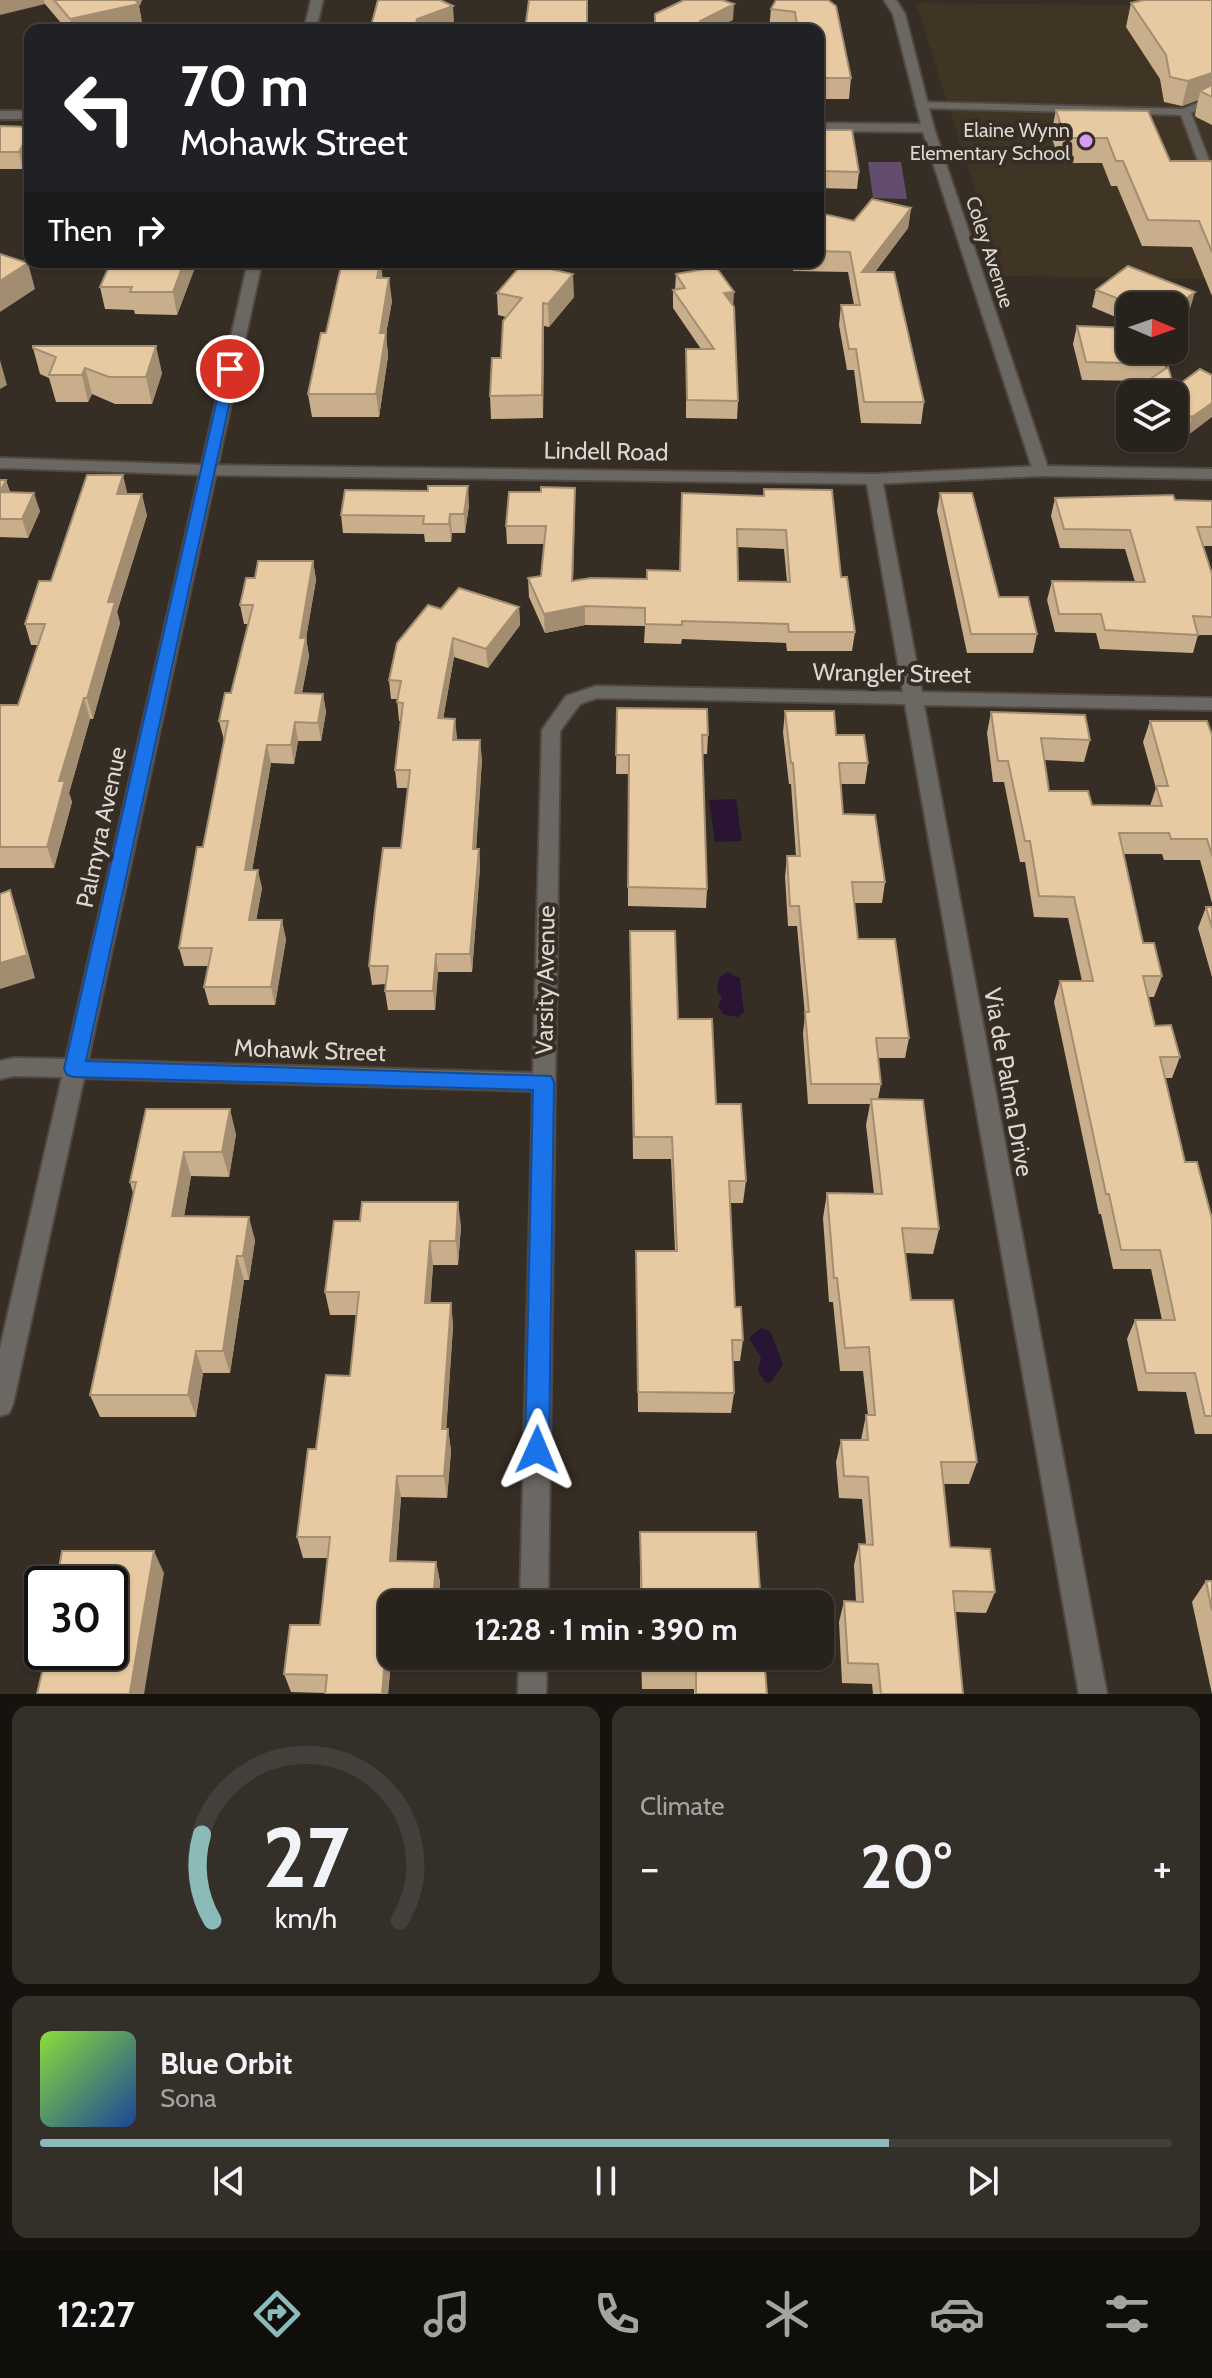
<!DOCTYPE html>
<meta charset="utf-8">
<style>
:root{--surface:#28221c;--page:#342f29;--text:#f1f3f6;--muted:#a5a4a3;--line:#443f3b;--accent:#8bbbb9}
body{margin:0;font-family:Cabin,sans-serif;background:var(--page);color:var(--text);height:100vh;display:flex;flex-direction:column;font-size:30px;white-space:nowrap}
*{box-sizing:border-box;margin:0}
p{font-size:26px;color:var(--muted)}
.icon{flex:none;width:44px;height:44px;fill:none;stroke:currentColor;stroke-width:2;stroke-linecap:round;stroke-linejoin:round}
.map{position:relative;height:1694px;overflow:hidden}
.drawer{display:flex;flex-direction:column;gap:12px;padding:12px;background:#16130f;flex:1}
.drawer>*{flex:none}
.top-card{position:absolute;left:24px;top:24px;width:800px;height:244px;border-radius:16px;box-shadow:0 2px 6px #0004,0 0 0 2px var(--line);background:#202124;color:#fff;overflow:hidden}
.needle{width:52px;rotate:92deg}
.fabs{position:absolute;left:1116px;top:292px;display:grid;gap:16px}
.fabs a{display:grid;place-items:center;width:72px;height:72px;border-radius:16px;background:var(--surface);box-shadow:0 2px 6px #0004,0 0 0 2px var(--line);font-size:40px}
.speed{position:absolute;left:24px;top:1566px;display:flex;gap:16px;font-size:40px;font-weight:700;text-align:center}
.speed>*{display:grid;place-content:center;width:104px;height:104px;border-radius:50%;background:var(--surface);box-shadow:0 2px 6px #0004,0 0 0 2px var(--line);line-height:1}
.speed .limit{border:4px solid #111;border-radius:12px;background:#fff;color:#111}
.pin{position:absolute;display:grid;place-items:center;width:68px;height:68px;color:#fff;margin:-34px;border:4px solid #fff;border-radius:50%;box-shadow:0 2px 8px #0007}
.me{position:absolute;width:88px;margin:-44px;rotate:1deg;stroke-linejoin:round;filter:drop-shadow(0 0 6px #0008)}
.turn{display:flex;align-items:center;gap:28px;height:168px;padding:0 24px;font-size:36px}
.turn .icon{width:104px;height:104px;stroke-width:2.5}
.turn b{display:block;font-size:56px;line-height:68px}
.then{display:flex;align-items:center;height:76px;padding:0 24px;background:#0003;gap:16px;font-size:30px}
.big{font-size:60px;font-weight:700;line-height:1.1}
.drawer .card{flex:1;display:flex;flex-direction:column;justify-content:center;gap:12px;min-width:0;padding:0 28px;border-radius:16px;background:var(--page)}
.drawer .dial{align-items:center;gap:0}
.dial svg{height:208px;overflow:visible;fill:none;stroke:var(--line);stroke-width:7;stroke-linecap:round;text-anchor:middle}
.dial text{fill:var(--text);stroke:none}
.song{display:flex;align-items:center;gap:24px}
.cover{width:96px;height:96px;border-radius:12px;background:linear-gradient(135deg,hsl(90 70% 55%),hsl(220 70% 35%))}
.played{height:8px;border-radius:4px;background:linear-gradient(90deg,var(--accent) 75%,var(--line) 75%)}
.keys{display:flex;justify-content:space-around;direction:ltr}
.heat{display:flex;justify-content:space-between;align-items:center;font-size:44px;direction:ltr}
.drawer .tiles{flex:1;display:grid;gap:12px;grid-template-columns:1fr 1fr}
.card:last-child{grid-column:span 2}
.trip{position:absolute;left:378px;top:1590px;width:456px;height:80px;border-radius:16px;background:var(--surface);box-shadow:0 2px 6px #0004,0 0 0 2px var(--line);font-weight:700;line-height:80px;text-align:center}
.tab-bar{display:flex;height:128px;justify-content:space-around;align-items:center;background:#100e0b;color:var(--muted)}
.tab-bar .icon{width:56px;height:56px}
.tab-bar .current{color:var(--accent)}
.tab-bar b{font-size:36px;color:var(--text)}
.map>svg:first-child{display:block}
.built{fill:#403425}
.green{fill:#634d6f}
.water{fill:#291434}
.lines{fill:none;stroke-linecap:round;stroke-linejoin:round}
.service-casing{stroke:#514941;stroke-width:4}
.minor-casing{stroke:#514941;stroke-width:4}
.tertiary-casing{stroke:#514941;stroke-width:4}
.service{fill:#6b6762;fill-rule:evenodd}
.minor{fill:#6b6762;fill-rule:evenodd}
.tertiary{fill:#6b6762;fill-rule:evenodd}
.wall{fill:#c8ae8b;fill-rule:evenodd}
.shaded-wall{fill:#a28d71}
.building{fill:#e8caa2;stroke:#a28d71;stroke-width:2;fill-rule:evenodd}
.route{fill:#1a73e8;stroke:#114b97;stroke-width:2}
.poi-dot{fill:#d89bf8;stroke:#362e25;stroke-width:3}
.labels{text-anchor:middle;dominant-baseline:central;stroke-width:8;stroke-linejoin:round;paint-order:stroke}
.far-poi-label{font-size:20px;fill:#dcd7d1;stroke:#362e25;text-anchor:end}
.far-street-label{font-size:20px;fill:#dcd7d1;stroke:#362e25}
.street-label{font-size:24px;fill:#dcd7d1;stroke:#362e25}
</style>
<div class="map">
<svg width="1212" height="1694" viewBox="0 0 1212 1694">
<rect width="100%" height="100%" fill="#362e25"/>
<!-- built -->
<path class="built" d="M916,3L1212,6V279L1002,276Z"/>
<!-- green -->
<path class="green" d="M868,162H901L907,199L873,198Z"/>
<!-- water -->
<path class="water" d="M736,799L742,841L715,842L709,800Z
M727,972L740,978L744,1012L738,1017L724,1015L718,1007L722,997L717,991L719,978Z
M761,1328L771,1332L783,1365L771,1382L766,1383L758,1371L761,1357L749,1338Z"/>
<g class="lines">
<defs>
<path id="service" d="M1212,97V104L1191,113L1212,168V187L1206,183L1181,115L921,108L915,105L921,102L1183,109Z"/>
<path id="minor" d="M311,0H323L316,30H304Z
M884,0H896L905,14L934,128L1049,471L1047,474L1041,476L1033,471L923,132L818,131V123L921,124L893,14Z
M0,111H30V119H0Z
M248,262H262L88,1060L533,1073L542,730L566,696L596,686L903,692L866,479L868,476H880L882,479L922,692L1212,698V710L924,705L1107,1694H1079L905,704L597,698L580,704L560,731L548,1604H520L533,1091L84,1078L13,1404L9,1413L0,1416V1348L62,1077L14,1076L0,1079V1061L14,1058L66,1059Z
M519,1656H547L546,1694H518Z"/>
<path id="tertiary" d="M0,458L207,465L874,474L1041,466L1212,469V479L1041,476L874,484L207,475L0,468Z"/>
</defs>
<!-- service casing -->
<use href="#service" class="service-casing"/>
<!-- minor casing -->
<use href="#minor" class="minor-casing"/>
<!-- tertiary casing -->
<use href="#tertiary" class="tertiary-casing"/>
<!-- service -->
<use href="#service" class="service"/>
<!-- minor -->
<use href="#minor" class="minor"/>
<!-- tertiary -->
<use href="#tertiary" class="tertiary"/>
</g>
<!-- wall -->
<path class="wall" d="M0,0H142L139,6L142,23L112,30H67L45,4Z
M828,0L851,78L849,99H818V30L769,29L771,9Z
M1139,0H1212V125L1196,117L1195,115L1198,100L1182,106L1164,102L1160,79L1126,27L1131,3L1139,1Z
M1056,110L1170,161H1212V296L1192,247L1142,246L1117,186H1111L1102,163H1060L1051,135Z
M0,126L30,127V157L23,169H0Z
M818,130L859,172L857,189L818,188Z
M911,208L908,228L875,272L924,402L921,424L861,423L854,370H847L839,325L841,305H854L848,272L793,271V262H818V222L854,221Z
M197,262L177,315L135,314L134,310L105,309L100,287Z
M381,262L382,278L392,301L386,334L388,356L379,417H312L308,394L326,333Z
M676,274L733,305L738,401L737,419L686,418V349H701L673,308V290H675Z
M1096,290L1190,309L1174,306H1130V323L1092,307Z
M497,293L574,297L549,327L544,326L543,418L491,419L490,396L501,358L506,317L498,315Z
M1077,326L1167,364L1165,368L1174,388L1212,375L1187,436L1174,429V394H1133L1134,390L1147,381L1082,380L1073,344Z
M33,348L162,373L152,404H115L92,394L88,402H56L49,378L40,374Z
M0,480H6L10,492L40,511L28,538L0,537Z
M764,489L841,577L855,632L852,651H787L786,643L682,639L681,644L644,643L645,626L585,625L545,633L529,597L528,578L541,576L544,544H507L506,526L575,506L573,581L647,579L680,571L763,496ZM737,547L784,549L787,582L738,581Z
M940,493L999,597L1037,634L1033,653H967L937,511Z
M127,494L147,515L117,612L120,623L93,719H90L69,793L72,802L54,868H0V705H18L38,645H31L25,624L51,581Z
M1055,498L1212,501V546H1203L1212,574V635H1198L1193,653L1100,649L1096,633L1055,632L1047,600L1052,581L1135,582L1125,549L1060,548L1051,516Z
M469,505L465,533H452L451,542H425L424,534L343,533L341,515Z
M313,561L316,580L306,638L309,656L302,693L323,694L326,712L321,741H298L294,764L271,763L252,870L262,888L256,920L286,939L275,1005H209L204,987L208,966H184L179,948L203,847L224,740L219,721L231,693L248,624H244L240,605L255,578Z
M519,607L520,625L488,668L454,657L443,719L457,737L456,740L482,759L476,849H479L480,867L472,972H438L435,1010H388L385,991L386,984L372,985L369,966L401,848L408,788H397L395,770L401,721H399L397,699H391L389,680L441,609Z
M617,708L708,735L707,754H702L707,889L706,908L628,906V774H616Z
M785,711L836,735L868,763L865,784H841L843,814L885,882L882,903H854L858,939L909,1038L905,1058H878L881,1084L878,1099L939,1229L933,1254L905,1253L911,1300L977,1462L969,1484H944L950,1547L995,1592L986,1613L955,1612L963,1694H873L872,1684L842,1683L839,1622L844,1601L856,1602L854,1565L859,1544H866L862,1499L839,1498L836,1462L841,1440H861L866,1415H868L863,1371H840L833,1302H829L823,1218L827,1193L874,1194L866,1125L870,1104H808L803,1033L805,1016L797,926H788L785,877L787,856H796L791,784H789L783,732Z
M991,712L1090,740L1084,762L1044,760L1049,791L1092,805L1150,806L1156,788L1143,742L1150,721L1212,735V903L1200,860H1164L1162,854H1124L1143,943L1162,976L1154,997H1148L1155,1026L1180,1057L1172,1078H1165L1185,1162L1212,1219V1434H1195L1186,1392L1138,1391L1127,1339L1135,1320H1162L1151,1269H1113L1101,1214H1099L1054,1002L1060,981H1082L1068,918L1034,917L1025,862H1020L1004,782H993L987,733Z
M1206,907H1212V977L1198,928Z
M630,931L678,1019L716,1104L746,1181L743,1203H730L735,1307L743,1340L740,1361H733L734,1393L731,1413L638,1412L636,1251H675L671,1159H633Z
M146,1109L236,1134L229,1177L191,1176L184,1216L255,1240L249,1280H244L230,1373H203L196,1417H100L90,1395L133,1193L130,1182Z
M360,1221L461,1226L458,1265H433L430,1303H451L453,1326L446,1429H448L451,1451L447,1498L401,1497L396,1561L436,1562L440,1582L438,1604H392V1649L388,1694H325V1693L291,1692L284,1674L320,1625L328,1558H303L297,1537L316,1449L350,1376L356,1315H330L325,1292Z
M640,1532L761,1604H640Z
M1206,1581H1212V1694L1192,1602Z
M641,1656H764L767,1694H694V1689H642Z"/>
<!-- shaded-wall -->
<path class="shaded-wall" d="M0,0H44L45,4L0,15Z
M132,0H142L139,6L142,23L112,30H72L70,19Z
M734,4L733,20L713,30H700V21Z
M453,6L454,22L433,30H415L417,19Z
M1212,73V95L1201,90L1198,100L1182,106L1188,81Z
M30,132V157L23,169L19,152Z
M911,208L908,228L859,292L862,272Z
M184,262H197L177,315L173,292Z
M380,262H381L383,282L377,278Z
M28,263L35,289L0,312V281Z
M573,274L574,297L549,327L548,304Z
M389,278L392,301L386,334L388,356L379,417L376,394L380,333Z
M734,292L733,309L724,293Z
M1195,292L1190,309L1174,322V307Z
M543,303L544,326L543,418L542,395Z
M156,346L162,373L152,404L146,377Z
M0,360L7,385L0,389Z
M85,368L92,394L88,402L82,375Z
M1212,403V417L1187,436L1192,417Z
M123,475L128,496L117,494Z
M6,480L11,498L0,492Z
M468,486L469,505L465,533L464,514Z
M34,493L40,511L28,538L22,519Z
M142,494L147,515L117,612L120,623L93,719L87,698L108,602Z
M450,514L452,533L451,542L449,524Z
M313,561L316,580L306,638L309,656L298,712L295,693L300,638Z
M585,606V625L545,633L544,614Z
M519,607L520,625L488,668L486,649Z
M453,638L454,657L440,737L438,718Z
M323,694L326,712L321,741L318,723Z
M84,698L90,719L69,793L72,802L54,868L47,847L59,781Z
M455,719L457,737L455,759L453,740Z
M295,722L298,741L294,764L291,745Z
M480,740L482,759L475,867L473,849Z
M267,745L271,763L249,888L245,870Z
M479,849L480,867L472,972L470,954Z
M258,870L262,888L253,939L249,920Z
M10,890L18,914L35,978L0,989V963Z
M282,920L286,939L275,1005L271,987Z
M436,954L438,972L435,1010L433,991Z
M230,1109L236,1134L229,1177L222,1152Z
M184,1152L191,1176L180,1240L172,1216Z
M458,1202L461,1226L458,1265L456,1241Z
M249,1217L255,1240L249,1280L243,1256Z
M430,1241L433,1265L429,1326L425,1303Z
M237,1256L244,1280L230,1373L223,1351Z
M451,1303L453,1326L445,1451L442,1429Z
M196,1351L203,1373L196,1417L188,1395Z
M448,1429L451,1451L447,1498L444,1476Z
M397,1476L401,1497L395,1581L390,1561Z
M154,1551L164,1573L144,1694H131L130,1692Z
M436,1562L440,1582L438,1604H433Z
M389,1611L392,1623V1649L388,1694H382Z"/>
<!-- building -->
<path class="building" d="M54,0H135L139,4L70,19Z
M378,0H440L453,6L417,19L415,30H370Z
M529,0H587V28H581L580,30H525Z
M684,0H722L734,4L700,21V30H655V14Z
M776,0H828L836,6L851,78H818V30H798L795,12L771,9Z
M1144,0H1212V73L1188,81L1170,77L1166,55L1131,3Z
M1212,85V97L1202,92L1201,90Z
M1056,110L1148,111L1170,161H1212V252L1199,221L1148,220L1123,161H1116L1107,138H1065Z
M0,126L30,127V132L19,152H0Z
M818,130H852L859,172L818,171Z
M872,199L911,208L862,272H894L924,402H864L856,349H849L841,305H860L850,252L818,251V222L824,214L854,221Z
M0,254L28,263L0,281Z
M111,262H184L173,292H130L132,287H100Z
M342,262H380L377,278H389L380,333H386L376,394H308L321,333H326Z
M523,263L573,274L548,304L543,303L542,395L490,396L492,358H501L503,321L522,298L497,293Z
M1128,266L1195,292L1174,307V306H1137L1096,290Z
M716,267L734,292L724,293L734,307L738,401L687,400L686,349H714L673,290L685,288L676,274Z
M1077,326L1130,328V350H1163L1167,364L1086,362Z
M33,346H156L146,377H109L85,368L82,375H49L56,357L33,348Z
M1168,367L1174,388L1200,369L1212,375V403L1192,417L1174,409V394H1142L1134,390Z
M87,475H123L117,494H142L108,602H115L87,698H84L59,781H65L47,847H0V705H18L45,624H25L39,581H51Z
M0,480H6L0,492L34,493L22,519H0Z
M428,486H468L464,514H450L449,524H423L424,516L341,515L345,490L428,491Z
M541,487L575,488L572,581L591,578L647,579V570L680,571L682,493L764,496V489L832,490L841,577H847L855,632H789L788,624L682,621V625L645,624V608L585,606L544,614L528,578L541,576L546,526H506L509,492H541ZM737,529L786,530L790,582L738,581Z
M940,493H972L999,597H1028L1037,634H971Z
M1173,495L1175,500L1212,501V527H1197L1212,574V617L1193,616L1198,635L1105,630L1101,614H1059L1052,581L1145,582L1130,530L1064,529L1055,498Z
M258,561H313L300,638H306L295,693L323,694L318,723L295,722L291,745H267L245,870H258L249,920H282L271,987H204L212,948H179L197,847H203L228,721H219L225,693H231L253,605H240L246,578H255Z
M459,588L519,607L486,649L453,638L438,718L455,719L453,740H480L473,849H479L470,954H436L433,991H385L388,966H369L375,910L383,848H401L410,770H395L403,703L397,702L401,681L389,680L397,643L428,605L441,609Z
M617,708L707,709L708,735H702L707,889L628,887L629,755H616Z
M785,711H834L836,735H864L868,763H839L843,814L875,815L885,882H852L858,939H895L909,1038H876L881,1084H811L805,1012H809L799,906H790L787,856H800L793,763H791Z
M991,712L1085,715L1090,740L1041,738L1049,791H1088L1092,805L1162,806L1156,786H1168L1150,721H1207L1212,735V856L1207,839H1171L1169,833H1119L1143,943H1154L1162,976H1143L1155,1026L1171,1025L1180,1057H1160L1185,1162H1197L1212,1219V1416H1205L1195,1373H1146L1135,1320H1175L1160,1250H1121L1109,1194H1106L1060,981H1093L1074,897L1039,896L1030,841H1025L1008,761H998Z
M10,890L27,955L0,963V894Z
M1206,907H1212V928Z
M630,931H675L678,1019H712L716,1104H741L746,1181H729L735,1307H741L743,1340H732L734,1393L638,1392L636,1251H677L672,1137H634Z
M871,1099L923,1100L939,1229L902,1228L911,1300H953L977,1462H941L950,1547L990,1549L995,1592L953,1591L963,1694H881L878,1664L848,1663L844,1601L863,1602L859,1544L873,1545L868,1477L844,1476L841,1440H868L866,1415H875L869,1347L845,1348L837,1278H834L827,1193L882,1194Z
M146,1109H230L222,1152H184L172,1216L249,1217L243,1256H237L223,1351H196L188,1395H90L136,1182H130Z
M362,1202H458L456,1241H430L425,1303H451L442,1429H448L444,1476H397L390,1561L436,1562L433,1604H392V1611H389L382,1694H325L327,1675L284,1674L290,1625H320L330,1537H297L308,1449H316L326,1375L350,1376L359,1292H325L334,1221H360Z
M640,1532H756L761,1604H642Z
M62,1551H154L130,1692H141V1694H37L43,1668H38L42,1650V1652H110V1584H56Z
M1206,1581H1212V1611Z
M643,1656H764L767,1694H696V1669L643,1670Z"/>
<!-- route -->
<path class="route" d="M230,364L237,369L86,1061L551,1076L554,1082L549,1450L545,1458L537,1462L528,1458L525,1450L533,1090L74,1077L67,1075L64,1069L224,369Z"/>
<!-- markers -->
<circle class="poi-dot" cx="1086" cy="141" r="8"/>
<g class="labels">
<!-- far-poi labels -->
<g class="far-poi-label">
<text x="1070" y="130">Elaine Wynn<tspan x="1070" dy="23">Elementary School</tspan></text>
</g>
<!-- far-street labels -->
<g class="far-street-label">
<text transform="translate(990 252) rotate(72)">Coley Avenue</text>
</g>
<!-- street labels -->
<g class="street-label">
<text transform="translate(606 451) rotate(1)">Lindell Road</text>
<text transform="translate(892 673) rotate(1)">Wrangler Street</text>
<text transform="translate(101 827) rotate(-78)">Palmyra Avenue</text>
<text transform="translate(545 980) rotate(-89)">Varsity Avenue</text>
<text transform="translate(310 1050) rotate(2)">Mohawk Street</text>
<text transform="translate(1009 1082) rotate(80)">Via de Palma Drive</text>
</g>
</g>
</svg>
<div class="fabs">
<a><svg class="needle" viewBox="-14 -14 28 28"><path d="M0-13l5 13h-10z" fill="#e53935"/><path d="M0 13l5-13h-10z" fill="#a5a4a3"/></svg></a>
<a><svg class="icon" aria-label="layers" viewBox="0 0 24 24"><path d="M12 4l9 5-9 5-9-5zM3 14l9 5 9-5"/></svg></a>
</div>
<div class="speed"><div class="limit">30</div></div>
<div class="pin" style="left:230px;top:369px;background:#d93025"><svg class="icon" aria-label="arrive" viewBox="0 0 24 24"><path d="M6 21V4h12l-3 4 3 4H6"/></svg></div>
<svg class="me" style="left:537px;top:1450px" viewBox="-20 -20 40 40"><path d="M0-17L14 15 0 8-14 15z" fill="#1a73e8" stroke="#fff" stroke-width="4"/></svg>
<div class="trip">12:28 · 1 min · 390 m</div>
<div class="top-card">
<div class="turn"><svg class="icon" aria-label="left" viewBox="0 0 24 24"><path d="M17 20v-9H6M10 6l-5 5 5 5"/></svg><div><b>70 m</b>Mohawk Street</div></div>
<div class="then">Then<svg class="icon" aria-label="right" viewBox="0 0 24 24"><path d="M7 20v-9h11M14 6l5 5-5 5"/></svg></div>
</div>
</div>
<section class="drawer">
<div class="tiles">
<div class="card dial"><svg viewBox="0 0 100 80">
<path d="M14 69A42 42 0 1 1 86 69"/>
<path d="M14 69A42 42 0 0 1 10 36" stroke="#8bbbb9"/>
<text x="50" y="56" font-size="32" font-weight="700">27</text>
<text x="50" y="72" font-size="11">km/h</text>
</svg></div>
<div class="card"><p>Climate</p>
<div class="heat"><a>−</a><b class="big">20°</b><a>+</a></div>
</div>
<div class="card">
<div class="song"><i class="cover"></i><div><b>Blue Orbit</b><p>Sona</p></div></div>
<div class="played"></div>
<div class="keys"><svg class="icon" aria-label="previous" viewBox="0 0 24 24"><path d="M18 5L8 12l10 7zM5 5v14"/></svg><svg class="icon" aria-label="pause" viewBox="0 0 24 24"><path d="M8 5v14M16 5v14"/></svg><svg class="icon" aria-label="next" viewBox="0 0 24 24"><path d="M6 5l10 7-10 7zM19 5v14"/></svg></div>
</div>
</div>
</section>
<nav class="tab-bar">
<b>12:27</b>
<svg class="icon current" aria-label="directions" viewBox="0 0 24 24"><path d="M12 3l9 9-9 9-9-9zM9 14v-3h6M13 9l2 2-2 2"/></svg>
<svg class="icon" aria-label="music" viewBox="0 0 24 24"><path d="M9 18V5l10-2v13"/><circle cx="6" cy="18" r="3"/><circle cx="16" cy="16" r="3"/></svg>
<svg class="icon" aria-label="phone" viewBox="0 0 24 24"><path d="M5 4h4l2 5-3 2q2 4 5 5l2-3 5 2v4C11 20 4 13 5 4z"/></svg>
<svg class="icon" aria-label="climate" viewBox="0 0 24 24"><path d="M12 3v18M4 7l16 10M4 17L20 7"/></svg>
<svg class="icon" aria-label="car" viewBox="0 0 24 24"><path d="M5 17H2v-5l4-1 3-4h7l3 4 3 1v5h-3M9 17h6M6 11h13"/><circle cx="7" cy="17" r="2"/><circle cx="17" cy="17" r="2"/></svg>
<svg class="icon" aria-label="filters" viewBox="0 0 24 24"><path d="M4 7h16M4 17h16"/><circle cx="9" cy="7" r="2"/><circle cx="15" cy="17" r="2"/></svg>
</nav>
